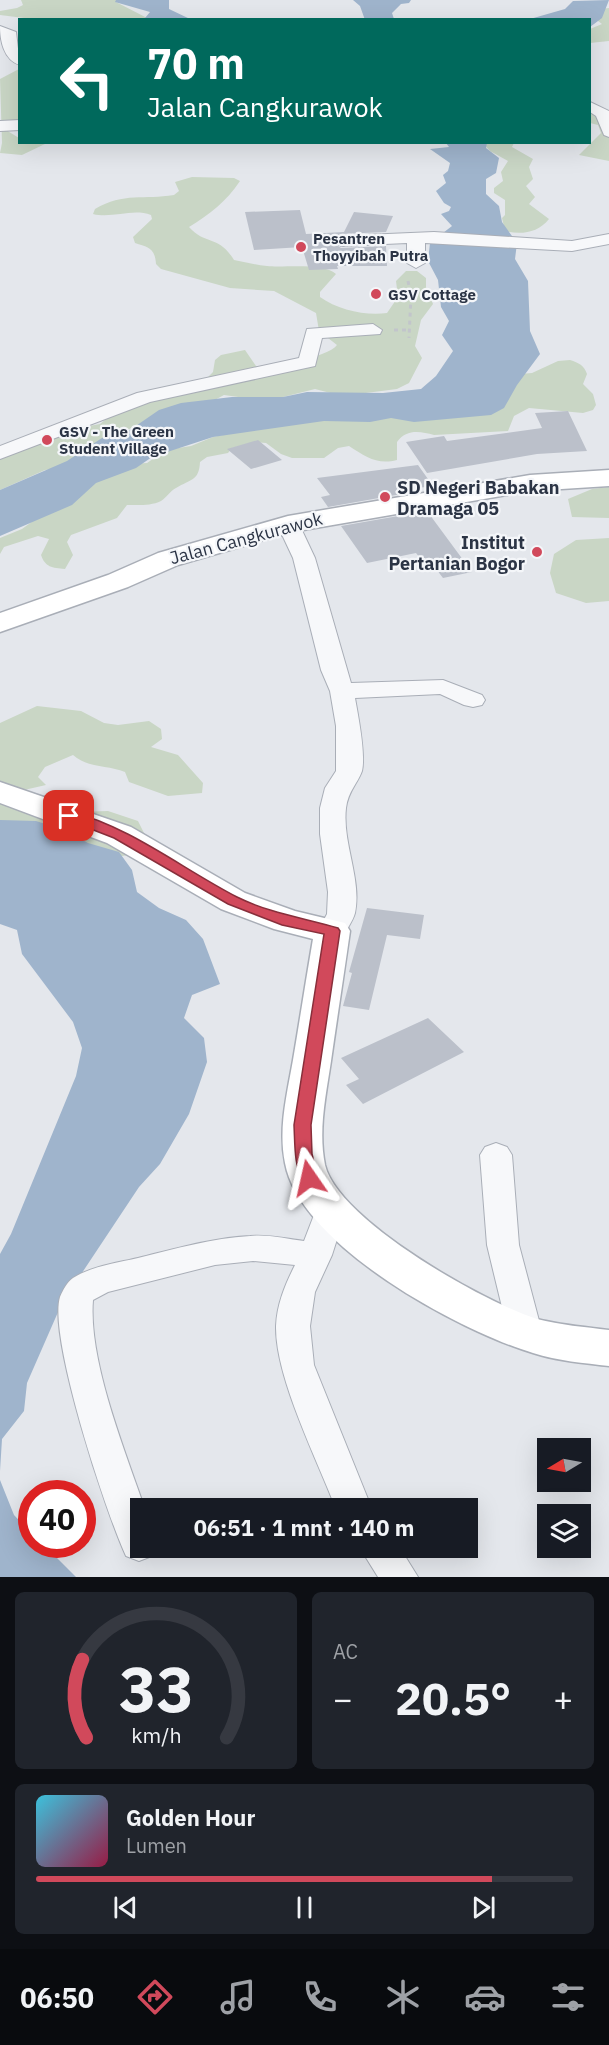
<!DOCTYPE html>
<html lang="id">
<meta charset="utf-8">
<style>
:root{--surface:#171b24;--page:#20242c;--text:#f1f3f6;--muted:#9ea1a6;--line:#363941;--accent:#d1495b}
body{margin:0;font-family:"IBM Plex Sans",sans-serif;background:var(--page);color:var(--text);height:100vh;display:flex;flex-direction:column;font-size:22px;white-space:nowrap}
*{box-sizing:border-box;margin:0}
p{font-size:20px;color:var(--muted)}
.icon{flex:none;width:33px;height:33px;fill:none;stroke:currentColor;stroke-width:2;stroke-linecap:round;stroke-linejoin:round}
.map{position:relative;height:1577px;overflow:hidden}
.details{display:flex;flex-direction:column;gap:15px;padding:15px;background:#0d0f14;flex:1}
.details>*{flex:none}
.top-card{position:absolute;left:18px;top:18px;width:573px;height:126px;border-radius:0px;box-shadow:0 6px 24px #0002;background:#00695c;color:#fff;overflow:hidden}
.needle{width:39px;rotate:260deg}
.buttons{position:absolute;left:537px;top:1438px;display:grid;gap:12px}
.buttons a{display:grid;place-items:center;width:54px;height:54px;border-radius:0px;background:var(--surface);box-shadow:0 6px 24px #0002;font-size:30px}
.speed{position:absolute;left:18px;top:1480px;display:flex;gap:12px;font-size:30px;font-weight:700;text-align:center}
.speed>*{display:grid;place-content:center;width:78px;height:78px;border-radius:50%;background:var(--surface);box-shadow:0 6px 24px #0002;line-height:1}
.speed .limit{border:9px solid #d22;background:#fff;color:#111}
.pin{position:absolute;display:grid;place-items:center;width:51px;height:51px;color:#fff;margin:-26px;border-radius:12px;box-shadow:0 3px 9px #0006}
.me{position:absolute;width:66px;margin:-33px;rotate:349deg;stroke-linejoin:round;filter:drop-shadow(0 0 4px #0008)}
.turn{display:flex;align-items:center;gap:21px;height:126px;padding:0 30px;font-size:27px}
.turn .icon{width:78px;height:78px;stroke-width:2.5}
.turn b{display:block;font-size:42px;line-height:51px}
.big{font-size:45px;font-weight:700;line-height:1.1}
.details .tile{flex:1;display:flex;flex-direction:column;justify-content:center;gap:9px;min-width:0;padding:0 21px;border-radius:9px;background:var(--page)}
.details .dial{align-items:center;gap:0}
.dial svg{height:156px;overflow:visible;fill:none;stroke:var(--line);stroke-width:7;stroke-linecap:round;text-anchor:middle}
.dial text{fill:var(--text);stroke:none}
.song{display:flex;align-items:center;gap:18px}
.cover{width:72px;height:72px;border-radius:9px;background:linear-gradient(135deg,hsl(190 70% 55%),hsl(340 70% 35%))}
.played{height:6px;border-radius:3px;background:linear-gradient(90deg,var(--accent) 85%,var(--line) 85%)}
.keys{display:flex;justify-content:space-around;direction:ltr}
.heat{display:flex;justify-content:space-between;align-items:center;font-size:33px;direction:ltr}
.details .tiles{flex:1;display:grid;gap:15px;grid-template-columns:1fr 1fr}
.tile:last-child{grid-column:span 2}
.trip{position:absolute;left:130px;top:1498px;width:348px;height:60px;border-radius:0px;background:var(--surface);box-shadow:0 6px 24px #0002;font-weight:700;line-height:60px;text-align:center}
.tab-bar{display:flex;height:96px;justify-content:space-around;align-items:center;background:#090b0e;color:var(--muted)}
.tab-bar .icon{width:42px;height:42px}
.tab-bar .selected{color:var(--accent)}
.tab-bar b{font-size:27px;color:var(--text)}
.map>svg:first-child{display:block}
.green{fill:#c9d6c5}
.water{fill:#9fb4cc}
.building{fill:#bbc0ca}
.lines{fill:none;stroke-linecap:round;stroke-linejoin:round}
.street-casing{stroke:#a9aeb7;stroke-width:2}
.secondary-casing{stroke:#a9aeb7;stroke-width:3}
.path{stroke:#c2c5cb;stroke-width:3;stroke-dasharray:4 4;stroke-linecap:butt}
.street{fill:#f7f8fa;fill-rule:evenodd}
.secondary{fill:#fff;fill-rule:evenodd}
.route{fill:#d1495b;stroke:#882f3b;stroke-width:1.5}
.poi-dot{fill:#d1495b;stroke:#f4f6f9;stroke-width:2}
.labels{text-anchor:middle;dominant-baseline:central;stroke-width:4.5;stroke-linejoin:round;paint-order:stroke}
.far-poi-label{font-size:15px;font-weight:bold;fill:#2b3445;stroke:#f4f6f9;text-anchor:start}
.poi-label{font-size:18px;font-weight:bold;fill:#2b3445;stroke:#f4f6f9;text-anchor:start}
.street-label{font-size:18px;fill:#2b3445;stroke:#f4f6f9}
</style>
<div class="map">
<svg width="609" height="1577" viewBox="0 0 609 1577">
<rect width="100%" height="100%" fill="#e4e7ec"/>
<!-- green -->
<path class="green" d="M21,0H122L116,2L149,19H32L0,15V11L17,8L23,5Z
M609,8V41L590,43V29L602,24L598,21L600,9Z
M19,69V123L6,130L19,138L20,142L47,143L22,155L0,153L2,143L0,79Z
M590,106L601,107L609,113V161L579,155L601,133L598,125L590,123Z
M483,143H514L512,147L533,159L529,167L533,179L526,186L535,197L529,204L549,219C538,233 521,235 505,231L502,218L505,215V200L494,193V188L503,181L501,172L508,161L490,151Z
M192,177L234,178L240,181C226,202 210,214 189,227C206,246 218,234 234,260C245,262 256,265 267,266C284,268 323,262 336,274L320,292V297C338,310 366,316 387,313L398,297L396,281L406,271H417L426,278V287L433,304L421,320L415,346L422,358L409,383L397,389L342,396L315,389L267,401L224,395L207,404L133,427L68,467L45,470L0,490V458L73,429L100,424L128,401L207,378L213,372L215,360L221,355L245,350L256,366C274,366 327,358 337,345L319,331L316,313L274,291L230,288L161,269L156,264C155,248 148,247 135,243L133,237L152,219L151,215C132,208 112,219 93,214L95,209C124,192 144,200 174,195L179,191L175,182Z
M570,360C579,363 584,365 587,374L583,384L593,394L596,405L593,410L583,413L529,408L514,416L508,431L434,435C420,431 406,429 397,442V460C377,465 366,457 349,446L338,448L324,458H292L281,454L266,443L254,442L232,448L228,453L207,457L200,462C199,481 191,479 176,488C170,491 167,497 161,501C151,506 138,505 127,505L117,518L71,535L67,542L73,555L65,569C52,568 45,567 41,555L49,539L38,536L4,547L0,554V538L22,529L87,482L132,464L147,463L166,450L191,446L213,437L508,375L532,373L558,361Z
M609,487V518L572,517L568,499L592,489Z
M609,538V601L586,603L556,593L550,573L554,554L576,540Z
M37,706L81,711L104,723L118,725L149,721L161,729L162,739L151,747L178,755L203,783L202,793L168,796L129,782L125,772C108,765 87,768 73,755L45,767L38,777L46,785L2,795L78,812L108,811L138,821L148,841L143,853L108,858L0,831V723Z"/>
<!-- water -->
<path class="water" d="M116,0H169V9L190,19H149L145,18L150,12L115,2Z
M353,0H411L409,3L401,4L392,13L394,19L365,20L360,6Z
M609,0L602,18L590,27V20L530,19L565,9L573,1Z
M446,143H487L486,148L499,158L496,173L486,179V194L499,206L502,222L517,243L515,259L528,281L530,331L540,354L517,385L504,408L491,415L414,422L391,418L370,422L324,421L213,437L152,457L136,468L96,483L72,505L0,536V490L67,461L102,438L127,432L159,410L181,403L232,397H283L307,392L383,393L421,389L436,376L453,351L442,335L449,321L441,307L438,280L428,261L430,243L452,226L441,214L449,211L451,207L444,203L436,191L446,183L443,175L448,171L450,163L430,149L449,147Z
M0,820L36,821L64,830L88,843L119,852L132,870L137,892L159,908L186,920L203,939L220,984L192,995L184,1018L204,1038L207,1062L189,1114L160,1164L139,1187L62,1303L27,1383L24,1411L2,1439L0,1471V1254L11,1234L76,1076L82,1048L73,1022L22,954L17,930L0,924Z
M0,1480L14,1515L31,1533L32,1545H44L76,1577H0Z"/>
<!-- building -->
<path class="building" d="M300,210L306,234L344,232L354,212L393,216L386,232L341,234L330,240L341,248L386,246L387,266H337L338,269L309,270L302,247L254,250L245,212Z
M568,411L587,451L537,454L427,473L406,442L444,436L447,441L542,428L535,413Z
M258,440L282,460L251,469L227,449Z
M418,465L433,486L411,489L413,492L328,507L321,497L330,495L317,478Z
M427,511L472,572L443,578L433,565L426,566L416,553L367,563L341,526Z
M367,908L424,915L420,939L387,935L369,1010L343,1006L352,973L349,972Z
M428,1018L464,1052L363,1104L346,1085L359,1079L341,1058Z"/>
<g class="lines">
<defs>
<path id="street" d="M0,26L16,32L20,65C3,60 0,39 0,26Z
M590,102L609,111V137L604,135L596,116L590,112Z
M20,120V130L0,131V121Z
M434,232L572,241L609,234V244L572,251L425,243V263L416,268L407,263V243L341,246L332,241L341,236Z
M373,324L382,330L380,334L322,338L315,366L150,402L0,459V446L137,393L299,358L307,329Z
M288,518L296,519L299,524L315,558L351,683L443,680L482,695L485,700L482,705L473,707L464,705L440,694L355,698C358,715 366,754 362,771C358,783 348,791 346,808C342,843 362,879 355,913C353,921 346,930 342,938L332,940L322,938L318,931L327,914L328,892L320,834V808L325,788L336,771V726L330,691L321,670L293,558L277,524L280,519Z
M496,1143L507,1147L512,1155L519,1245L542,1332L537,1342L525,1346L513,1342L508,1332L487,1245L480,1155L485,1147Z
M330,1199L341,1202L346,1211L332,1255L315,1292L310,1326L314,1365L372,1509H336C317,1459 275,1377 276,1326C277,1304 285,1285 295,1265L253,1261L215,1265L108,1292L93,1300C88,1360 125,1451 145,1509H141V1548H156L152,1556L139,1561L126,1556C106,1513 48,1337 60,1297C63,1290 67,1282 73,1278C92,1266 117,1263 138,1258C175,1249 212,1238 250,1236C267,1234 287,1239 304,1241L319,1202Z
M360,1548H400L418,1577H378Z"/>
<path id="secondary" d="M609,470V486L530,491L292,532L178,565L128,587L0,632V613L108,575L158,553L288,516L530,475Z
M0,782L131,827L245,893L295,911L345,923L350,931C344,974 337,1018 331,1061C326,1095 318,1130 325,1165C338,1220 485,1303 537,1319C560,1325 585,1327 609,1330V1366C584,1363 558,1361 533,1353C459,1331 300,1245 285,1163C278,1129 287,1094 293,1060C300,1019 306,979 313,939L274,929L221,909L107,843L0,803Z"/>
</defs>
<!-- street casing -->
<use href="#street" class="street-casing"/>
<!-- secondary casing -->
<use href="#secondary" class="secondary-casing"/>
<!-- path -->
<path class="path" d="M408,281L411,295L409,338
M394,330H409"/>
<!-- street -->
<use href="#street" class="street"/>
<!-- secondary -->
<use href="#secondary" class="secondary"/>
</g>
<!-- route -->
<path class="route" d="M69,811C131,827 181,868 237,897C269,913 304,918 338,928L340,931L311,1125L312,1154L318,1178L315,1182H303C294,1166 295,1144 294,1125L324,934L282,925L228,904L114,838L65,819V812Z"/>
<!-- markers -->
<g class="poi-dot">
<circle cx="301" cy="247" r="6"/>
<circle cx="376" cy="294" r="6"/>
<circle cx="47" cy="440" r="6"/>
<circle cx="385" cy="497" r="6"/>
<circle cx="537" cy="552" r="6"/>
</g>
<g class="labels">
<!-- far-poi labels -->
<g class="far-poi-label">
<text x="313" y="238">Pesantren<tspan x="313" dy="17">Thoyyibah Putra</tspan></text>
<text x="388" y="294">GSV Cottage</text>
<text x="59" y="431">GSV - The Green<tspan x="59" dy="17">Student Village</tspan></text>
</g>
<!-- poi labels -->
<g class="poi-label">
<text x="397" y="487">SD Negeri Babakan<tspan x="397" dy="21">Dramaga 05</tspan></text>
<text x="525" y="542" text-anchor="end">Institut<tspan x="525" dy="21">Pertanian Bogor</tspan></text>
</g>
<!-- street labels -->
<g class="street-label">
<text transform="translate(246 538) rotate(-15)">Jalan Cangkurawok</text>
</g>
</g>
</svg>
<div class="buttons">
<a><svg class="needle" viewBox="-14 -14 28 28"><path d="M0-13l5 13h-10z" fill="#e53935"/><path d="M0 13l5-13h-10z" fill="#9ea1a6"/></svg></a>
<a><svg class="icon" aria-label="layers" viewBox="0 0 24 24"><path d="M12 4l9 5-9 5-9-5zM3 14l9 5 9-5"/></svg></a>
</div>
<div class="speed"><div class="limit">40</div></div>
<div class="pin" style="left:69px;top:816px;background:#d93025"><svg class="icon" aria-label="arrive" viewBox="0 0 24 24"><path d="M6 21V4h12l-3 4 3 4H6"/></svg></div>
<svg class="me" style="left:309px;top:1178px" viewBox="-20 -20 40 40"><path d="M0-17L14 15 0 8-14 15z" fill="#d1495b" stroke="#fff" stroke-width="4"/></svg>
<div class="trip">06:51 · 1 mnt · 140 m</div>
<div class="top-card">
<div class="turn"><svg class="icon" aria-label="left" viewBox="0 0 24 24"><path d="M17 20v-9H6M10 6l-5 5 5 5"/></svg><div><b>70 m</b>Jalan Cangkurawok</div></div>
</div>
</div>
<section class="details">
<div class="tiles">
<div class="tile dial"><svg viewBox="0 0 100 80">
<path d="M14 69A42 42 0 1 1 86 69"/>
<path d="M14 69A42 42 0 0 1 12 29" stroke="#d1495b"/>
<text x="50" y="56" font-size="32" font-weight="700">33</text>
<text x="50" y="72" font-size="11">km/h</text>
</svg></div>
<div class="tile"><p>AC</p>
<div class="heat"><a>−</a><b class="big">20.5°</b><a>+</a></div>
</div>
<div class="tile">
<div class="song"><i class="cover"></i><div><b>Golden Hour</b><p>Lumen</p></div></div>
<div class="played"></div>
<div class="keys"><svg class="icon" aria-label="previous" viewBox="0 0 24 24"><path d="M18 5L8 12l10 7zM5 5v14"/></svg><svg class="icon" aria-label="pause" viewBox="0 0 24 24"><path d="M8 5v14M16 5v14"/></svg><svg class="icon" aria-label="next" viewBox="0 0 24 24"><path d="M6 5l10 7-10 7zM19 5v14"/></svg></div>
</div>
</div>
</section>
<nav class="tab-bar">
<b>06:50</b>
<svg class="icon selected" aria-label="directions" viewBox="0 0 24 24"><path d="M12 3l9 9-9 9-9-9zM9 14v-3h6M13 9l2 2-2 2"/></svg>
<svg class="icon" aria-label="music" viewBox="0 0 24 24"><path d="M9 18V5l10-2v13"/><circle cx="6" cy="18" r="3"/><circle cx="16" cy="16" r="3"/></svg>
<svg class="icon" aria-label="phone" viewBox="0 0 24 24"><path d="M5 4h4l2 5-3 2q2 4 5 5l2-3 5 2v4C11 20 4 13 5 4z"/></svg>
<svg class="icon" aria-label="climate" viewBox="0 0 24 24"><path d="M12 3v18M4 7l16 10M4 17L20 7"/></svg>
<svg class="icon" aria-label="car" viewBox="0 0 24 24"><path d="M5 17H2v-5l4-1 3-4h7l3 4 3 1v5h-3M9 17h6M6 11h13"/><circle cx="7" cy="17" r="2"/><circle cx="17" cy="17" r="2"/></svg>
<svg class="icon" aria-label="filters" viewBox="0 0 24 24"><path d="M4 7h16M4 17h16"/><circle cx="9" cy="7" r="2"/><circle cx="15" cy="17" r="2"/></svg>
</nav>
